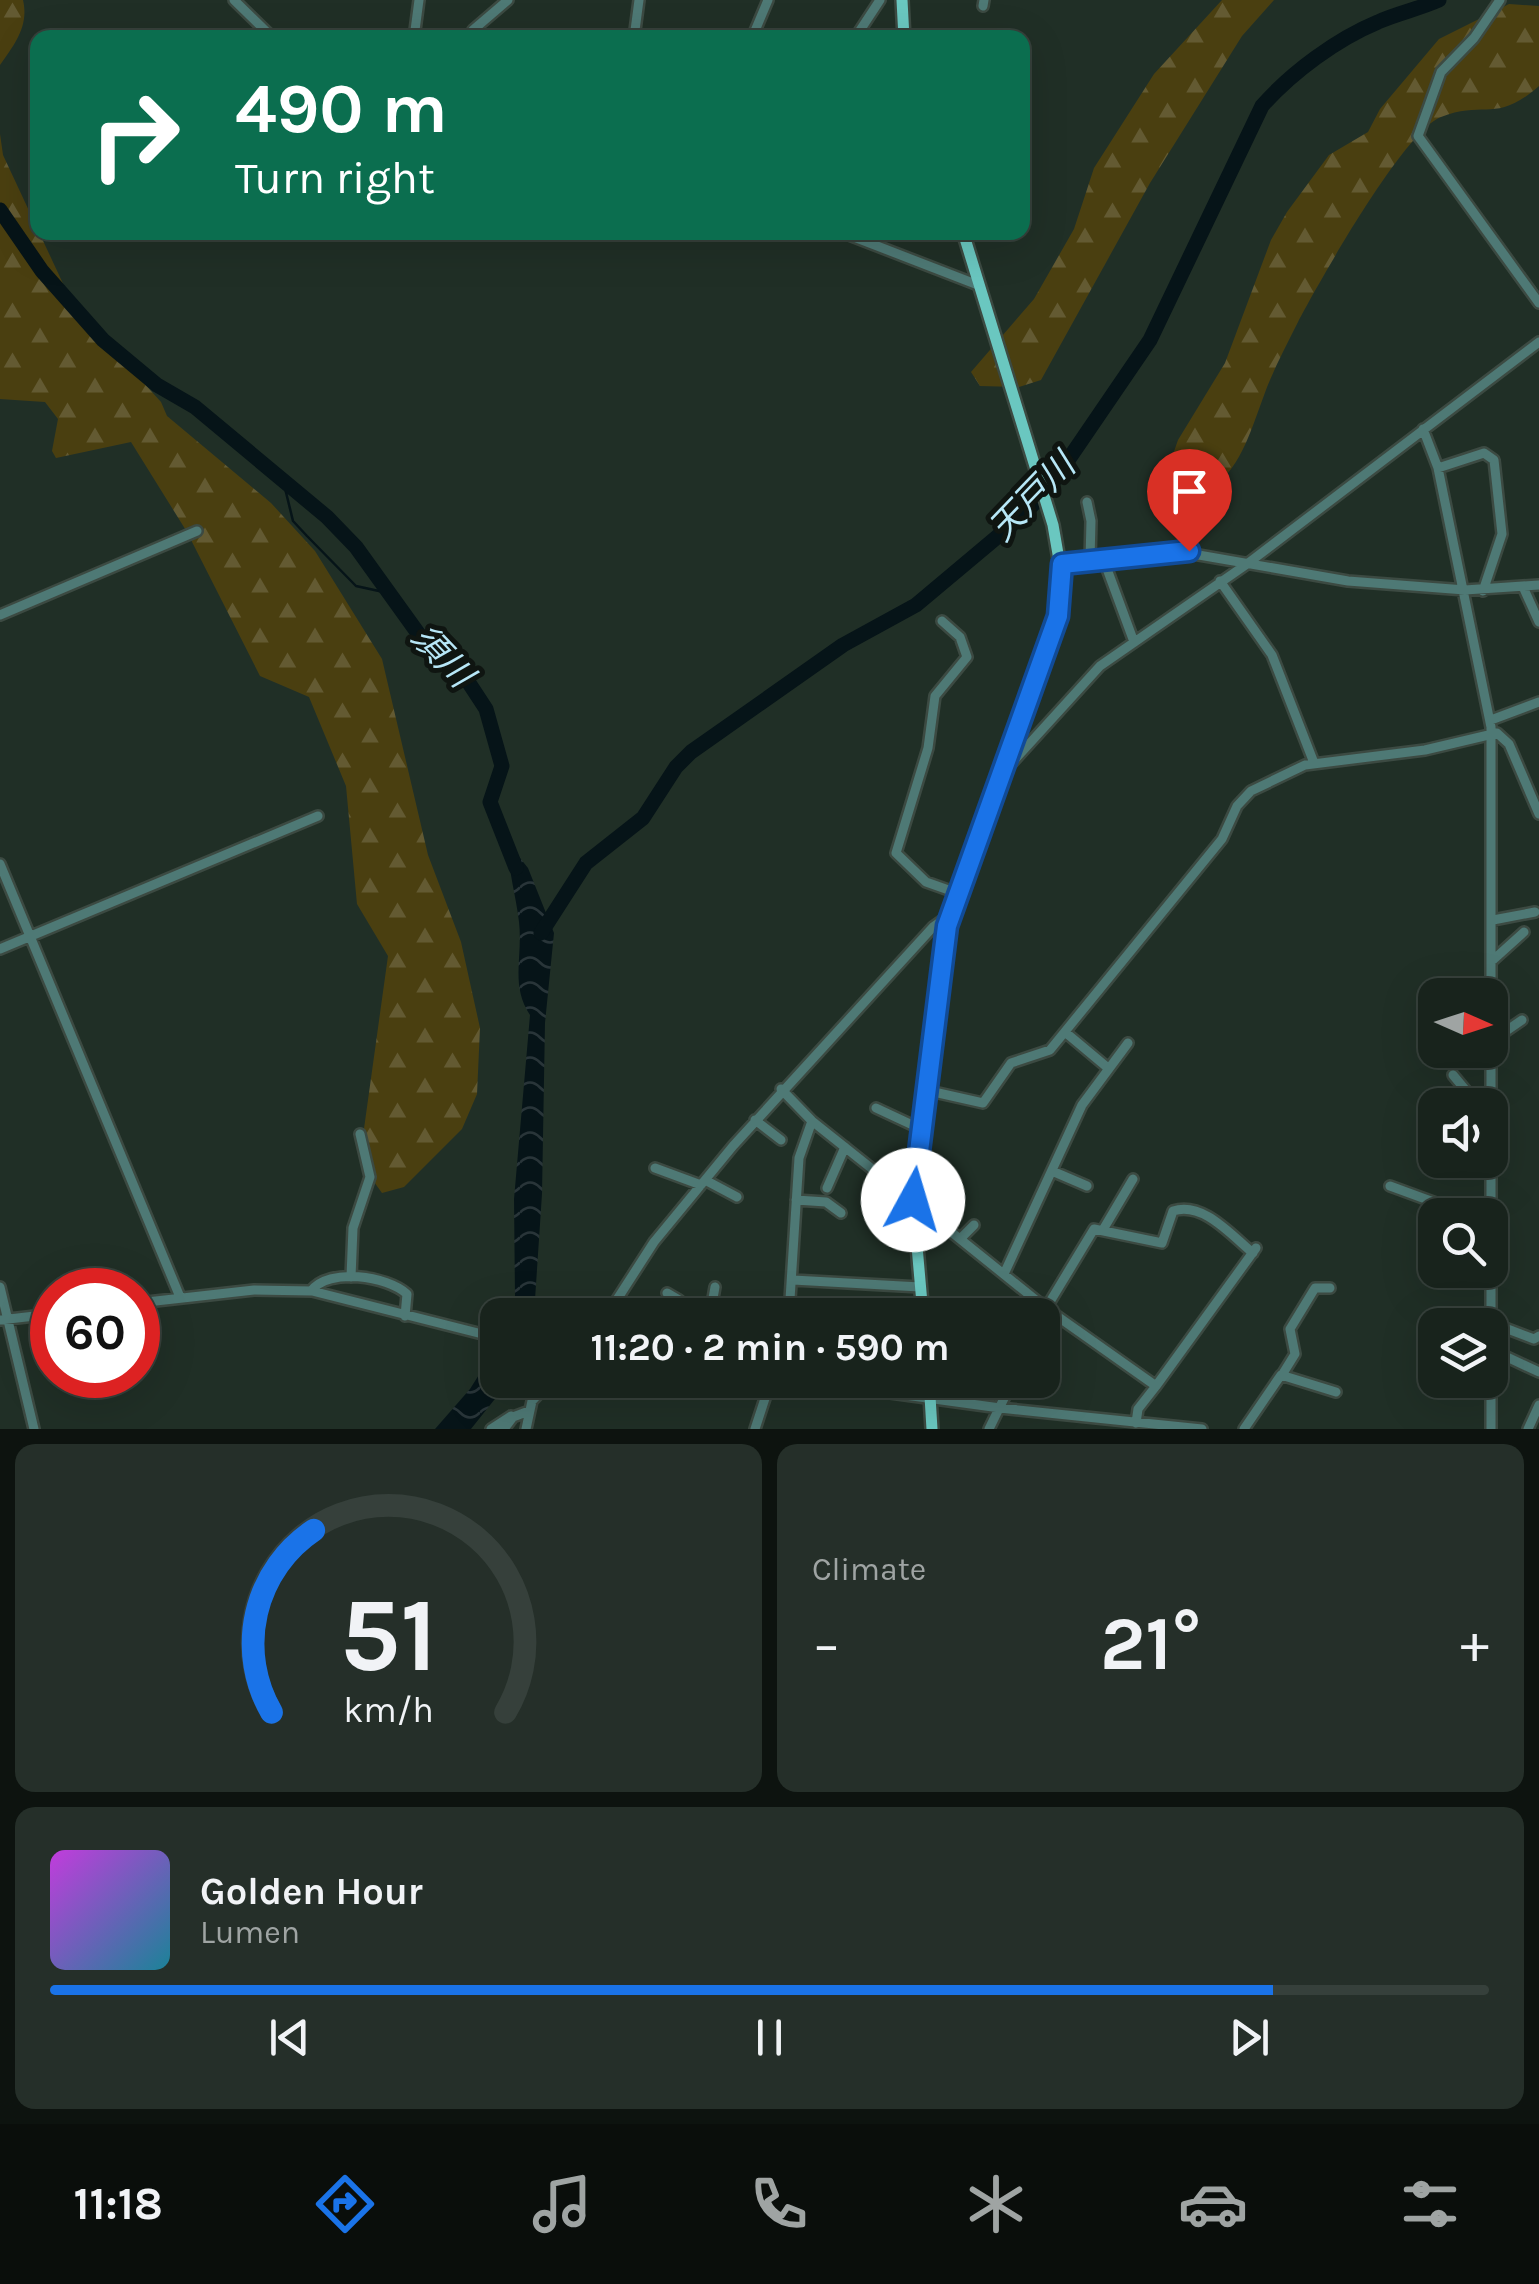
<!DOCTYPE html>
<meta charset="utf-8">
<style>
:root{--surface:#18231c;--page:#252f29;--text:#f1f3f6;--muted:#9fa4a3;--line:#36403b;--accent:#1a73e8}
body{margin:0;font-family:Karla,"Noto Sans JP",sans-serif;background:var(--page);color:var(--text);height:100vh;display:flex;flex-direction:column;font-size:38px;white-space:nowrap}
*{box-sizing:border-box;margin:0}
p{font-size:32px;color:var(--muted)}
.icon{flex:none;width:55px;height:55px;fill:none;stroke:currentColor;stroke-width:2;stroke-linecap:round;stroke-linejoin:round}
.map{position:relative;height:1429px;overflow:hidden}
.sheet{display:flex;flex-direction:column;gap:15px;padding:15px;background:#0d130f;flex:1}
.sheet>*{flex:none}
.hud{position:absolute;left:30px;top:30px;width:1000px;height:210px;border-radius:20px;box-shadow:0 10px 40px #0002,0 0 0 2px var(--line);background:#0b6e4f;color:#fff;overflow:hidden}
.needle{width:65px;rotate:93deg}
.controls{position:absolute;left:1418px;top:978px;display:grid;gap:20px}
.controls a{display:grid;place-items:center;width:90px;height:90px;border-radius:20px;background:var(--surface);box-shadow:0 10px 40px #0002,0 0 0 2px var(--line);font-size:50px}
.speed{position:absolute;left:30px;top:1268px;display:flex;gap:20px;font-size:50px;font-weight:700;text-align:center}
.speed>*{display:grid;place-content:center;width:130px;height:130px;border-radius:50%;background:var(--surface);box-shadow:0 10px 40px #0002,0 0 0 2px var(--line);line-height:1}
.speed .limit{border:15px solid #d22;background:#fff;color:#111}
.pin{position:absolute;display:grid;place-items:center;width:85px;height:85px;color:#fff;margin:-102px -42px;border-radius:50% 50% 50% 0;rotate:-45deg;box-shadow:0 0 10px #0007}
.pin .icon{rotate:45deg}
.me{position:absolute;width:110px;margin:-55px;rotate:6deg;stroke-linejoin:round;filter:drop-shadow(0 0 8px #0008)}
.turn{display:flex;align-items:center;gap:35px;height:210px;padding:0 40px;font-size:45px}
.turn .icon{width:130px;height:130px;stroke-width:2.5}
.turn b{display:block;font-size:70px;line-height:85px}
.big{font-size:75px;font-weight:700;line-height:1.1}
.sheet .widget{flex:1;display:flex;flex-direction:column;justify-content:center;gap:15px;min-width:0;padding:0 35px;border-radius:20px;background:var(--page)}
.sheet .dial{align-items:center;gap:0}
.dial svg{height:260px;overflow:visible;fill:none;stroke:var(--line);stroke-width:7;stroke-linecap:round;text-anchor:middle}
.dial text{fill:var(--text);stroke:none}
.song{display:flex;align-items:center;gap:30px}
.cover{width:120px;height:120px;border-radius:15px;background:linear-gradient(135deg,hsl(290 70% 55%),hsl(190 70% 35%))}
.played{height:10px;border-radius:5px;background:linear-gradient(90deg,var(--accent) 85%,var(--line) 85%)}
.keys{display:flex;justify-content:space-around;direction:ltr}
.heat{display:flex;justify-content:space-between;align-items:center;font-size:55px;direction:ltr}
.sheet .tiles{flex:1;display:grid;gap:15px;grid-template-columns:1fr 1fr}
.widget:last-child{grid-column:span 2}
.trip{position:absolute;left:480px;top:1298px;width:580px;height:100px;border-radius:20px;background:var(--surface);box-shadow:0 10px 40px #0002,0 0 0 2px var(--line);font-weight:700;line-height:100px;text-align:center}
.menu{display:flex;height:160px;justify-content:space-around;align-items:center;background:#0a0e0b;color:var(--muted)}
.menu .icon{width:70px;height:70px}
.menu .on{color:var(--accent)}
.menu b{font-size:45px;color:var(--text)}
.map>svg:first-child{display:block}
.forest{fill:url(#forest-firs)}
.water{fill:url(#water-waves)}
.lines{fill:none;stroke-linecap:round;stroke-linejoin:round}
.stream{stroke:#061418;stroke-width:2.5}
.river{stroke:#061418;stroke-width:15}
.minor-casing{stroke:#3c4a42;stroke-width:14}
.major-casing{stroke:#3c4a42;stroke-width:16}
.minor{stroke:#4e7975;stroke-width:9}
.major{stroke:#6ac7c0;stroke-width:11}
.route-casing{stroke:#114b97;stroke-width:25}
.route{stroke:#1a73e8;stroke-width:18}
.labels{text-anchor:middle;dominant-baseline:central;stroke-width:10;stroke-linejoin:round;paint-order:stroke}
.water-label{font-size:35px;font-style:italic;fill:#b7e7f7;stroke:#0f1511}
</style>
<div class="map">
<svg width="1539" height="1429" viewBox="0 0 1539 1429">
<defs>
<pattern id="forest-firs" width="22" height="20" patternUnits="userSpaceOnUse" patternTransform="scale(2.5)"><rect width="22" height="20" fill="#4a3f10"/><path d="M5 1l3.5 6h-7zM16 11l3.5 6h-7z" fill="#635a32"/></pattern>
<pattern id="water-waves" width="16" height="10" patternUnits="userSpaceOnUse" patternTransform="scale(2.5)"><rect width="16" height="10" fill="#061418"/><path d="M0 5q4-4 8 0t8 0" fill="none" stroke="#293539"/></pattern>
</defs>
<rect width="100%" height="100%" fill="#202f26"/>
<!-- forest -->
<path class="forest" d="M0,0H23C29,26 15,44 0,65Z
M1222,0H1274L1242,36L1150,183L1041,380L1019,387L980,386L971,372L1034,299L1074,229L1094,168L1154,74Z
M1509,4L1539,6V86C1496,124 1485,100 1441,117C1404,131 1319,282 1298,322C1286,346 1272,372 1263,398C1246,444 1239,474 1194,502L1164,494L1163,483L1178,440L1225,363L1271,240L1287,212L1329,155L1368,132L1380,109L1439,39Z
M0,134L3,155L73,305L161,402L167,416L271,503L315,551L382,659L428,855L461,942L480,1028L477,1094L462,1129L404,1187L382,1193L372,1179L363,1136L388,956L357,904L346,786L309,697L260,676L187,532L131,442L56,458L52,451L58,419L45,402L0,399Z"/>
<!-- water -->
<path class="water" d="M508,843L528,868L554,933L545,1023L542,1194L534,1315H509L515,1299L514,1199L530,1015C510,985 523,957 519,922C516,895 508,871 508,843Z
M497,1346L498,1380H510L471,1429H435L470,1389Z"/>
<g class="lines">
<!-- stream -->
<path class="stream" d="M283,480L293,521L307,536L356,586L388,593"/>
<!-- river -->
<path class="river" d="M0,210L42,271L103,340L157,385L195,407L327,517L356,547L420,636L467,680L486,709L502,766L490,802L516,868
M541,933L586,863L643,818L676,767L691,752L843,645L916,605L1022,516L1049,488L1150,340L1262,106C1292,72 1337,39 1378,22C1398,13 1419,9 1439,0"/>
<defs>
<path id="minor" d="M234,0L273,38
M1500,0L1474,38L1441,72L1418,136L1539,303
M983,6L984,0
M473,30L508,0
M414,38L419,0
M634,38L639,0
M752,38L768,0
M855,38L880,0
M35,114H38
M841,232L978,285
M1423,429L1438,468L1491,727V1429
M1438,468L1484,453L1494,460L1502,534L1483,591
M1087,502L1091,521L1090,560
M1103,558L1134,642
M1062,564L1170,550L1348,581L1465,590L1539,585
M1220,581L1272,655L1314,763
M1524,589L1539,622
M0,615L197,531
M942,621L960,637L967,657L935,696L928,748L896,853L926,882L957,893
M1491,720L1539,702
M999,777L1100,666L1247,564L1539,342
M0,864L180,1297
M1493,920L1535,912
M0,949L318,816
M1493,960L1524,932
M1065,1032L1108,1068
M1493,1040L1522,1020
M1453,1075L1468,1093L1491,1103
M781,1089L812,1121L960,1239
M925,1090L983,1103L1011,1063L1050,1050L1222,839L1237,806L1251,791L1305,765L1425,750L1497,733L1509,744L1539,814
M876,1108L921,1129
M755,1120L781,1140
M655,1168L701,1185
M1052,1171L1087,1186
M705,1180L737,1197
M1390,1186L1469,1215
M827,1188L845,1147
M796,1200L826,1202L841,1213
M919,1204L944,1167
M974,1225L960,1239L1047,1309L1156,1386L1138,1409L1136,1423
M1104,1228L1133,1179
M1004,1274L1082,1105L1128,1043
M351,1277L353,1228L370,1177L360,1134
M793,1280L920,1287
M0,1287L34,1429
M311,1291C329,1267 387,1276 407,1294L405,1316
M667,1293L679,1300L675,1315
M138,1303L254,1290L312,1291L498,1338
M607,1315L654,1242L733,1146L933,927L950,915
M710,1315L715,1287
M789,1315L799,1158L812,1121
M1042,1315L1094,1229L1162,1243L1173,1211C1203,1201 1231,1235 1253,1253
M0,1320L52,1314
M1492,1323L1534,1339L1539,1336
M1492,1350L1539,1372
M1282,1375L1295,1354L1290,1329L1315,1288H1330
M795,1380L1000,1408L1202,1429
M1156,1386L1256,1248
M491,1429L511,1416
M504,1429L513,1417L529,1411
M526,1429L532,1401L552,1380
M755,1429L771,1380
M989,1429L1013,1380
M1244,1429L1281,1375L1336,1392
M1528,1429L1539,1405"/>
<path id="major" d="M902,0L904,38
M923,1315L913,1200L936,987L953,904L1058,616L1063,583L1053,525L963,232
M929,1380L932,1429"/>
</defs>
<!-- minor casing -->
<use href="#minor" class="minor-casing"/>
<!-- major casing -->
<use href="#major" class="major-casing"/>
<!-- minor -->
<use href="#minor" class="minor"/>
<!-- major -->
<use href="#major" class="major"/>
</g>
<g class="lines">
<defs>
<path id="route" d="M913,1200L947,926L1058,616L1062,564L1189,551"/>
</defs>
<!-- route casing -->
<use href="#route" class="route-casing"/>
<!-- route -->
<use href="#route" class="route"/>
</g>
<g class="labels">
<!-- water labels -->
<g class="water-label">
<text transform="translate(1032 497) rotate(-46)">天戸川</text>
<text transform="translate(442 656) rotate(46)">須川</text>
</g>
</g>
</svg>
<div class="controls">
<a><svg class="needle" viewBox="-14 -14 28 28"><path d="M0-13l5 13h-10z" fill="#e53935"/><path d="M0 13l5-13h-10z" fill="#9fa4a3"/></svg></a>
<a><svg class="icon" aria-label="sound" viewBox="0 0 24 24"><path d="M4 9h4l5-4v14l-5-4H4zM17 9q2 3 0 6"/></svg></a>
<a><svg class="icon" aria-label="search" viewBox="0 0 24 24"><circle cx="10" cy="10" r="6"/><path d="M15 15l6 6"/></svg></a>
<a><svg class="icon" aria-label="layers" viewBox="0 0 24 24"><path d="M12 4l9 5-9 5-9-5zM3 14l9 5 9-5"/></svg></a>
</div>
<div class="speed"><div class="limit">60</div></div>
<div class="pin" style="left:1189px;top:551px;background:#d93025"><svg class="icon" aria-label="arrive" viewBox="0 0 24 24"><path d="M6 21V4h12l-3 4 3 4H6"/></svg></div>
<svg class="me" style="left:913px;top:1200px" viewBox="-20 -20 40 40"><circle r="19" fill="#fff"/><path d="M0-13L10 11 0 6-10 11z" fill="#1a73e8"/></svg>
<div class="trip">11:20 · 2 min · 590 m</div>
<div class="hud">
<div class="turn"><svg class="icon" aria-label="right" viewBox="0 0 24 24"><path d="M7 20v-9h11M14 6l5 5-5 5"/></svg><div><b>490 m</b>Turn right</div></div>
</div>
</div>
<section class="sheet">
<div class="tiles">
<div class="widget dial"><svg viewBox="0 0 100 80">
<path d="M14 69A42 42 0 1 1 86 69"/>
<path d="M14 69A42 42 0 0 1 27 13" stroke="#1a73e8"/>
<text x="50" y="56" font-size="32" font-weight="700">51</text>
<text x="50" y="72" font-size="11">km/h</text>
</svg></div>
<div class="widget"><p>Climate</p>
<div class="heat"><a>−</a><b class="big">21°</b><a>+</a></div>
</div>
<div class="widget">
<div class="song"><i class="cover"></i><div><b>Golden Hour</b><p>Lumen</p></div></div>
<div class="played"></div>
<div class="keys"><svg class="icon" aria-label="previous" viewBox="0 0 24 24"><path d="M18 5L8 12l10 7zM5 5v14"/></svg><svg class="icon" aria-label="pause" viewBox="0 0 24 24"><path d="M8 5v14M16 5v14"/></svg><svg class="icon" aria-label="next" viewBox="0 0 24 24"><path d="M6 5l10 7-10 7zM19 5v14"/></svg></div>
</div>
</div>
</section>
<nav class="menu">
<b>11:18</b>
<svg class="icon on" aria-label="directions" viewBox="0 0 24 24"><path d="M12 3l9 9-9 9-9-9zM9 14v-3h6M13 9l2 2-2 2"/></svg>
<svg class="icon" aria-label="music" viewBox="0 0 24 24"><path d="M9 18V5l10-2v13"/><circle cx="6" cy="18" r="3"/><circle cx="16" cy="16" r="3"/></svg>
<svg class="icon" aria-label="phone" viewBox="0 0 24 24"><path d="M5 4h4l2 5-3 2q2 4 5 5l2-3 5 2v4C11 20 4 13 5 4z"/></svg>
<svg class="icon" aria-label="climate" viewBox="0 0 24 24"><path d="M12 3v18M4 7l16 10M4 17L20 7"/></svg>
<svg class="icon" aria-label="car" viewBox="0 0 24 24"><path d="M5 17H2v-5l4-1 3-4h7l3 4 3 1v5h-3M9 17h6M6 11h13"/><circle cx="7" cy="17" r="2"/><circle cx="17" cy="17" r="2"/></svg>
<svg class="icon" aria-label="filters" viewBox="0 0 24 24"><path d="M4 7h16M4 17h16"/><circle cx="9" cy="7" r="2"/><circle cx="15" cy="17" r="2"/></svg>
</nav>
